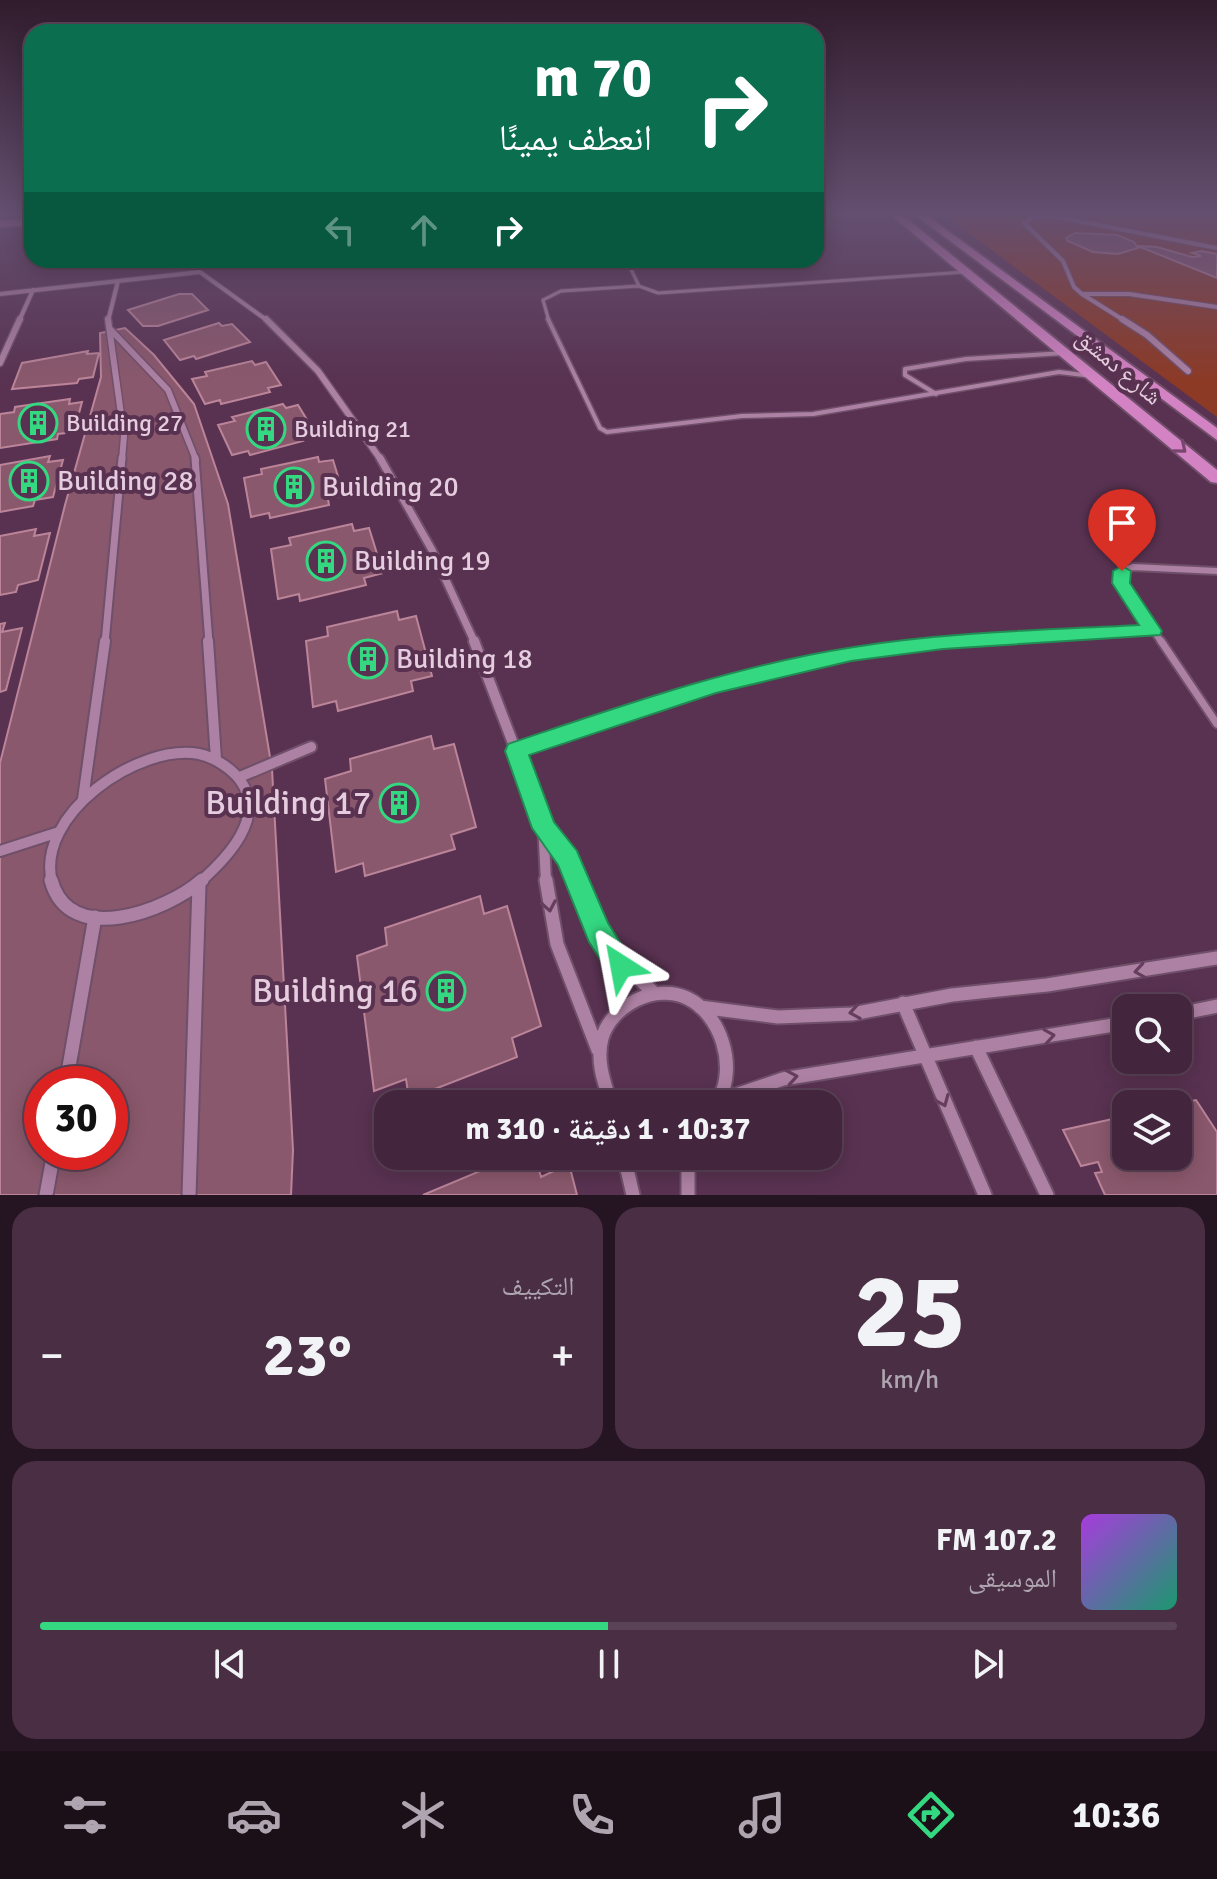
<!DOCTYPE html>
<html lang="ar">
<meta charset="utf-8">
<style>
:root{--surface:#43263d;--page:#4a2e44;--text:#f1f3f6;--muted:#afa5b0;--line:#5b4357;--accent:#33d881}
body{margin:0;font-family:Signika,"Noto Naskh Arabic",sans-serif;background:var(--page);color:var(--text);direction:rtl;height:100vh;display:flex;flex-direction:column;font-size:30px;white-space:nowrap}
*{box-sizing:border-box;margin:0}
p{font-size:26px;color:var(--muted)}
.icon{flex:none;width:44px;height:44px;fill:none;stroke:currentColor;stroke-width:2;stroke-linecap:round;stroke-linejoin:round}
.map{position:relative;height:1195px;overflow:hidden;direction:ltr}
.details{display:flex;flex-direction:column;gap:12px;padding:12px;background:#251522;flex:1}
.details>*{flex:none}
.guide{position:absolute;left:24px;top:24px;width:800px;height:244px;border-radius:24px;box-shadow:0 4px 20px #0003,0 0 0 2px var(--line);direction:rtl;background:#0b6e4f;color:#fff;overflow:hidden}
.tools{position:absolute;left:1112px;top:994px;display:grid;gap:16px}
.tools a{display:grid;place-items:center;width:80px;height:80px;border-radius:16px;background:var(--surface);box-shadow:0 4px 20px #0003,0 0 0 2px var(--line);font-size:40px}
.speed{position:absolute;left:24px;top:1066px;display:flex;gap:16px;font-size:40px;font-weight:700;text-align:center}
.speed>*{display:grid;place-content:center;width:104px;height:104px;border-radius:50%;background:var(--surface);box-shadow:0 4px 20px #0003,0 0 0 2px var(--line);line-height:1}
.speed .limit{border:12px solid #d22;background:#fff;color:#111}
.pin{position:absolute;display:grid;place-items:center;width:68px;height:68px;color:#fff;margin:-82px -34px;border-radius:50% 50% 50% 0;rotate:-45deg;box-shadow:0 0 8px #0007}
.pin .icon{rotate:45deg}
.me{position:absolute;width:88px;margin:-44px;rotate:326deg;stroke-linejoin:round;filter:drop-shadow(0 0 6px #0008)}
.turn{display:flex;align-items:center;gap:28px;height:168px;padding:0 40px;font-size:36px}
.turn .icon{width:104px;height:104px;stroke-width:2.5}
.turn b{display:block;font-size:56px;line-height:68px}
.lanes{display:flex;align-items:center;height:76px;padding:0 40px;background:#0003;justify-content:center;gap:40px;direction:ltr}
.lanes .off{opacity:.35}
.big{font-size:60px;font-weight:700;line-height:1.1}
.details .widget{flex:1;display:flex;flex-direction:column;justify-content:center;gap:12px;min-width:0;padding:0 28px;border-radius:24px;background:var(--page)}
.details .dial{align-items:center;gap:0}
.dial b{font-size:104px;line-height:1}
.song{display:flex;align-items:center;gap:24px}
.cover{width:96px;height:96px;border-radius:12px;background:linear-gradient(135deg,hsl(280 70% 55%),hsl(160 70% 35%))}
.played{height:8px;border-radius:4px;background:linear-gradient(90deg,var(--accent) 50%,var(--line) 50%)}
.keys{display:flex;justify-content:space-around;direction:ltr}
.heat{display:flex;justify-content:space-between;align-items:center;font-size:44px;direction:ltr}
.details .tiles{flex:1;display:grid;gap:12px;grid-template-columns:1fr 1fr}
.widget:last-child{grid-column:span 2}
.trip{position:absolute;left:374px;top:1090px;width:468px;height:80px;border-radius:24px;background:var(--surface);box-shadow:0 4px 20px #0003,0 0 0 2px var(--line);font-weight:700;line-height:80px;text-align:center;direction:rtl}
.tabs{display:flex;height:128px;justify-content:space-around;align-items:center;background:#1b0f18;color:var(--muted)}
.tabs .icon{width:56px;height:56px}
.tabs .current{color:var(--accent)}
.tabs b{font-size:36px;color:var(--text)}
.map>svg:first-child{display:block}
.green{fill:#8c3a26}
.building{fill:#8a586c;stroke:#bb8499;stroke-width:2;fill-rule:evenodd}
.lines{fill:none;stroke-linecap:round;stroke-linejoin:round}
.lane-far3-casing{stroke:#6f4f69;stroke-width:5}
.lane-far2-casing{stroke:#6f4f69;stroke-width:7}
.lane-far1-casing{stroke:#6f4f69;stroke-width:10}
.lane-casing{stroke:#6f4f69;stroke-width:11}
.street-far4-casing{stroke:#6f4f69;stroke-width:6}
.street-far3-casing{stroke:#6f4f69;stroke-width:9}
.street-far2-casing{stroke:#6f4f69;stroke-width:11}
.street-far1-casing{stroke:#6f4f69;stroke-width:14}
.street-casing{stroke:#6f4f69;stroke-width:17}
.primary-casing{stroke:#6f4f69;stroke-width:4}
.lane-far3{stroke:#ad81a3;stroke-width:3}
.lane-far2{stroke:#ad81a3;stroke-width:4}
.lane-far1{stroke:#ad81a3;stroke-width:6}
.lane{stroke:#ad81a3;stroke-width:7}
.street-far4{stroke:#ad81a3;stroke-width:4}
.street-far3{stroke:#ad81a3;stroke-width:6}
.street-far2{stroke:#ad81a3;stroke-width:7}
.street-far1{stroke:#ad81a3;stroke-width:10}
.street{stroke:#ad81a3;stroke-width:13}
.primary{fill:#d383c3;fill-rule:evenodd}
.oneway{stroke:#78466e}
.oneway2{stroke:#663e5d}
.route{fill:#33d881;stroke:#218c54;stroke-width:2}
.labels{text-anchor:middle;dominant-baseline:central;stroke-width:8;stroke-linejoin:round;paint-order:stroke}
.far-street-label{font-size:24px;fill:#e5cddf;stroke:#593251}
.far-poi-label{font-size:24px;fill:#e5cddf;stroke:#593251;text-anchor:start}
.poi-label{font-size:28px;fill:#e5cddf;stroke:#593251;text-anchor:start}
.near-poi-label{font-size:34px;fill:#e5cddf;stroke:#593251;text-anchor:end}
</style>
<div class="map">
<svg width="1217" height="1195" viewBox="0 0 1217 1195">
<rect width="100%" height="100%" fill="#593251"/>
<!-- green -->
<path class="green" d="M975,214H1217V417L951,220Z"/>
<!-- building -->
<path class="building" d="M1075,233L1117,235L1134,242L1138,248L1118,254L1093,252L1068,241L1066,238Z
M1138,246L1157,247L1192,257L1201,256L1192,253L1201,251L1217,254V278Z
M179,294H192L208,310L158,326H143L128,310Z
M219,323L222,326L232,324L250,342L196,359L194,356L180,360L164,340Z
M125,328L154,355L194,404L228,504L272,769L293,1150L291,1195H0V763L65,505L101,377L100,333ZM42,1084H110V1152H42Z
M88,351L87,354L99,353L93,377L79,379L77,383L12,389L22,363Z
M252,361L255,365L266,362L281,385L268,388L270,392L221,404L220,400L205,404L192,379L207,376L205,372Z
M70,399L69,404L82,402L74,432L58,434L57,439L0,448V414L14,412L15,407Z
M283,404L286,408L298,405L315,433L300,437L303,441L250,455L248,451L232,455L218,425L235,421L232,417Z
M50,456L48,462L63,460L53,497L35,500L33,506L0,512V465Z
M318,457L319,462L333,460L344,496L328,499L329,505L270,518L269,513L251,517L244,478L262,474L261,469Z
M352,524L354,531L369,528L383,573L364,578L366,585L300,601L299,594L278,599L271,549L291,545L289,538Z
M36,529L34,536L50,533L38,580L18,585L16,592L0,595V536Z
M397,611L399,620L416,616L432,676L411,681L413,691L338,711L336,701L313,707L306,641L328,636L327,627Z
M5,623L2,632L22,628L6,690L0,692V624Z
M431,736L434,749L454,744L476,827L451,835L455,849L365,876L363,863L336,872L325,779L351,771L350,759Z
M480,896L484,914L507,906L541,1026L512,1038L517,1057L409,1099L406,1079L374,1091L357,956L387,945L385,928Z
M1196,1100L1217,1132V1195H1105L1095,1173L1102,1172L1098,1162L1081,1166L1063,1130L1126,1116V1156H1178L1177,1104Z
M516,1156H535L541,1177L569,1164L577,1195H423Z"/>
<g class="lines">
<defs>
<path id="lane-far3" d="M633,260L629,265L639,286L658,293L965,272
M549,321L543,300L561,291L639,286"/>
<path id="lane-far2" d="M548,319L600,428L607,432L742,416L813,414L1059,372L1092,376
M936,394L905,375V369L966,359L1064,353"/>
<path id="lane-far1" d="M935,643L1153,631
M1162,643L1119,579L1122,571L1133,567L1217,571"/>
<path id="lane" d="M1161,641L1217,724
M516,751C662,702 804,655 958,641"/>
<path id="street-far4" d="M1217,248L1052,216L1033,217L1024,223L1063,261L1074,287L1082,294H1129L1217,307
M0,294L200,272L268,321
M1082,294L1125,321
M19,321L33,290
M108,321L118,281"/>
<path id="street-far3" d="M108,319L124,436L122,460
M266,319L318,371L381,460
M1122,319L1147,335L1188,371
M110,329L168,390L196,460
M0,363L20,319"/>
<path id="street-far2" d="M195,458L209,643
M380,458L432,550L475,643
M105,643L122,458"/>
<path id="street-far1" d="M208,641L216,759
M474,641L543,822L546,882
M242,776L311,747
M83,799L105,641
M545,829L578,882
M0,851L59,832
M52,882C35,815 138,743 199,754C214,757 232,769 240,780C267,817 227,858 200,882"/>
<path id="street" d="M51,880C69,948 167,911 202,880
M546,880L557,944L598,1050
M577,880L614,955L653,992
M903,1003L985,1195
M700,1007L778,1017L852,1014L952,995L1047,985L1217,958
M1178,1014L1217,1006
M976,1047L1047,1195
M66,1084L95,917
M718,1101L783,1079L1126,1023
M611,1104C604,1082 596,1061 602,1038C612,1005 655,983 687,998C721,1014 737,1066 719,1099
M624,1156L633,1195
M688,1156V1195
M46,1195L54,1152
M189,1195L199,885"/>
<path id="primary" d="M890,214H901L1217,470V483L1211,482Z
M914,214H925L1217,428V440Z
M32,219V225L0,227V221Z"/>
</defs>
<!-- lane-far3 casing -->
<use href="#lane-far3" class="lane-far3-casing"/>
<!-- lane-far2 casing -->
<use href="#lane-far2" class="lane-far2-casing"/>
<!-- lane-far1 casing -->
<use href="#lane-far1" class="lane-far1-casing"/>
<!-- lane casing -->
<use href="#lane" class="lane-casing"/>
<!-- street-far4 casing -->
<use href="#street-far4" class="street-far4-casing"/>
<!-- street-far3 casing -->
<use href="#street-far3" class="street-far3-casing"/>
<!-- street-far2 casing -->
<use href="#street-far2" class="street-far2-casing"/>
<!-- street-far1 casing -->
<use href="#street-far1" class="street-far1-casing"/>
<!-- street casing -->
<use href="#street" class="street-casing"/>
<!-- primary casing -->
<use href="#primary" class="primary-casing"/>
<!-- lane-far3 -->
<use href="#lane-far3" class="lane-far3"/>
<!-- lane-far2 -->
<use href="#lane-far2" class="lane-far2"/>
<!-- lane-far1 -->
<use href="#lane-far1" class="lane-far1"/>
<!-- lane -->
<use href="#lane" class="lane"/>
<!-- street-far4 -->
<use href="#street-far4" class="street-far4"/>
<!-- street-far3 -->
<use href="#street-far3" class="street-far3"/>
<!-- street-far2 -->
<use href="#street-far2" class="street-far2"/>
<!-- street-far1 -->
<use href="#street-far1" class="street-far1"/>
<!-- street -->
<use href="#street" class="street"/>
<!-- primary -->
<use href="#primary" class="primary"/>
</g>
<!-- one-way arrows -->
<defs><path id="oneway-chevron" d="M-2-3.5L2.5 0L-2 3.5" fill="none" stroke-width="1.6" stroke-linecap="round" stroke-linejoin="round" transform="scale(2)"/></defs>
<use class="oneway" href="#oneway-chevron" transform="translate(1181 448) rotate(40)"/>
<g class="oneway2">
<use href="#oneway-chevron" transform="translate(549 906) rotate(80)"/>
<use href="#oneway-chevron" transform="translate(1140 971) rotate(171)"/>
<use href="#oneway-chevron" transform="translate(855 1012) rotate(171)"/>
<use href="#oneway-chevron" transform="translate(1049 1036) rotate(-9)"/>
<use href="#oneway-chevron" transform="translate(792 1077) rotate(-10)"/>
<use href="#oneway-chevron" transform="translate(943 1101) rotate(67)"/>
</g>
<!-- sky -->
<linearGradient id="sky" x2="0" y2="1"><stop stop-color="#311c2d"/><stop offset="0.56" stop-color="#644f70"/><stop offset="1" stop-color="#644f70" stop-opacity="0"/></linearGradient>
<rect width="1217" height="381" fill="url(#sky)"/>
<!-- route -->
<path class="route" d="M1122,566L1131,571L1130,583L1162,631L1160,635L943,649L851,661L716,693L529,755L554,822L577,851L608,923L635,966L631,976L621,980L611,976L589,942L558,865L532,828L505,751L508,744C621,706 736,665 854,647C948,632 1044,630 1139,625L1112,583L1113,571Z"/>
<!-- icons -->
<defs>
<symbol id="building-ring" viewBox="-11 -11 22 22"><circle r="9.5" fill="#593251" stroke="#33d881" stroke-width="1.5"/><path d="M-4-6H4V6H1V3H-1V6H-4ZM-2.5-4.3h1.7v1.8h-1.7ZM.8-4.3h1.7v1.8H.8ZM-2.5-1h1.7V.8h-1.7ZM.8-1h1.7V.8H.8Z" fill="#33d881"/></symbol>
</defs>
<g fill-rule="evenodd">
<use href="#building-ring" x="16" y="401" width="44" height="44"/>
<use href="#building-ring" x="244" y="407" width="44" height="44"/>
<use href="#building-ring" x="7" y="459" width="44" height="44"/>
<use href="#building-ring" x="272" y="465" width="44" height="44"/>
<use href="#building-ring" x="304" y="539" width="44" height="44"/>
<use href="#building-ring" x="346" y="637" width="44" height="44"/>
<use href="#building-ring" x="377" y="781" width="44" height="44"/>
<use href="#building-ring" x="424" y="969" width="44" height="44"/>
</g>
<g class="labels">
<!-- far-street labels -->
<g class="far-street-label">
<text transform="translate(1119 367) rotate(40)">شارع دمشق</text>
</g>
<!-- far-poi labels -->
<g class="far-poi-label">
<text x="66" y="423">Building 27</text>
<text x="294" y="429">Building 21</text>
</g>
<!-- poi labels -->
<g class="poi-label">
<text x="57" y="481">Building 28</text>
<text x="322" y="487">Building 20</text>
<text x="354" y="561">Building 19</text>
<text x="396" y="659">Building 18</text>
</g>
<!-- near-poi labels -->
<g class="near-poi-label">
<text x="371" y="803">Building 17</text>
<text x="418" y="991">Building 16</text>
</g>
</g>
</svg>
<div class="tools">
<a><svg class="icon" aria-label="search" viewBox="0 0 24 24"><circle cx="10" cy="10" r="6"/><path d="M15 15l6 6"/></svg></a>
<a><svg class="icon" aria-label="layers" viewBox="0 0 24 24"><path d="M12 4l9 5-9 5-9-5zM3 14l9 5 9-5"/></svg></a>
</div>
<div class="speed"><div class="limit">30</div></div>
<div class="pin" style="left:1122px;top:571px;background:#d93025"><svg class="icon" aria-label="arrive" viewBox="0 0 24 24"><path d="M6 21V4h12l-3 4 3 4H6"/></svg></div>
<svg class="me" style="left:621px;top:966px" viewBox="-20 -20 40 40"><path d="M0-17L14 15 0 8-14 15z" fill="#33d881" stroke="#fff" stroke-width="4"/></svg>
<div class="trip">10:37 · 1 دقيقة · 310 m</div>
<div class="guide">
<div class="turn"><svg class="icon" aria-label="right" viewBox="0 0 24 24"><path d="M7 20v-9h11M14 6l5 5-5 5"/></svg><div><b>70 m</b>انعطف يمينًا</div></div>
<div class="lanes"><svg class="icon off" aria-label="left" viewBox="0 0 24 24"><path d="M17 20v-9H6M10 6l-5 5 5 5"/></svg><svg class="icon off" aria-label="ahead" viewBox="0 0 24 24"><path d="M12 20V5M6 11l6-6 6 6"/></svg><svg class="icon" aria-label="right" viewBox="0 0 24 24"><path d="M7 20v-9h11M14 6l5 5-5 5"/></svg></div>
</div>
</div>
<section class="details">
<div class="tiles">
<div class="widget dial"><b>25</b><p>km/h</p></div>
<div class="widget"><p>التكييف</p>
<div class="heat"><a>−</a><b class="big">23°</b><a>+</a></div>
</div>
<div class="widget">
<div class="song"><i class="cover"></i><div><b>107.2 FM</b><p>الموسيقى</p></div></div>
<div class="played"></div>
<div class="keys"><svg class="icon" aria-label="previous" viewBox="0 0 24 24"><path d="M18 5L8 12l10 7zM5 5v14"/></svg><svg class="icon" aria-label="pause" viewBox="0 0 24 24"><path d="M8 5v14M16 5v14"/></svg><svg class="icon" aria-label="next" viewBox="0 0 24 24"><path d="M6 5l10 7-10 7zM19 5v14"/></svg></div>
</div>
</div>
</section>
<nav class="tabs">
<b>10:36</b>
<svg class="icon current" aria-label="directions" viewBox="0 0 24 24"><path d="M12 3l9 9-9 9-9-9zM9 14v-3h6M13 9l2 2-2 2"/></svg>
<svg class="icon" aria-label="music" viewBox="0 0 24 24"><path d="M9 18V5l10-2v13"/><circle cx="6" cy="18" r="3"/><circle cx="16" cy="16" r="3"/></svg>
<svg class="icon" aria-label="phone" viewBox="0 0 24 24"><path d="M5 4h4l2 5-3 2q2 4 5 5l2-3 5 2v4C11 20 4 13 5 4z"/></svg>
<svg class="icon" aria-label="climate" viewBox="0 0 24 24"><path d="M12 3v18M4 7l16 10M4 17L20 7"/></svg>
<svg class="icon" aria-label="car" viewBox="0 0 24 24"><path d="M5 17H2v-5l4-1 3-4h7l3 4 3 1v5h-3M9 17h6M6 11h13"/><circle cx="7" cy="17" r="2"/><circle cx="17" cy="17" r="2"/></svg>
<svg class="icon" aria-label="filters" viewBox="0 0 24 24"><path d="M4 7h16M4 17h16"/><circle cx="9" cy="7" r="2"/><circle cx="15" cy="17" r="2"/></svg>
</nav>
